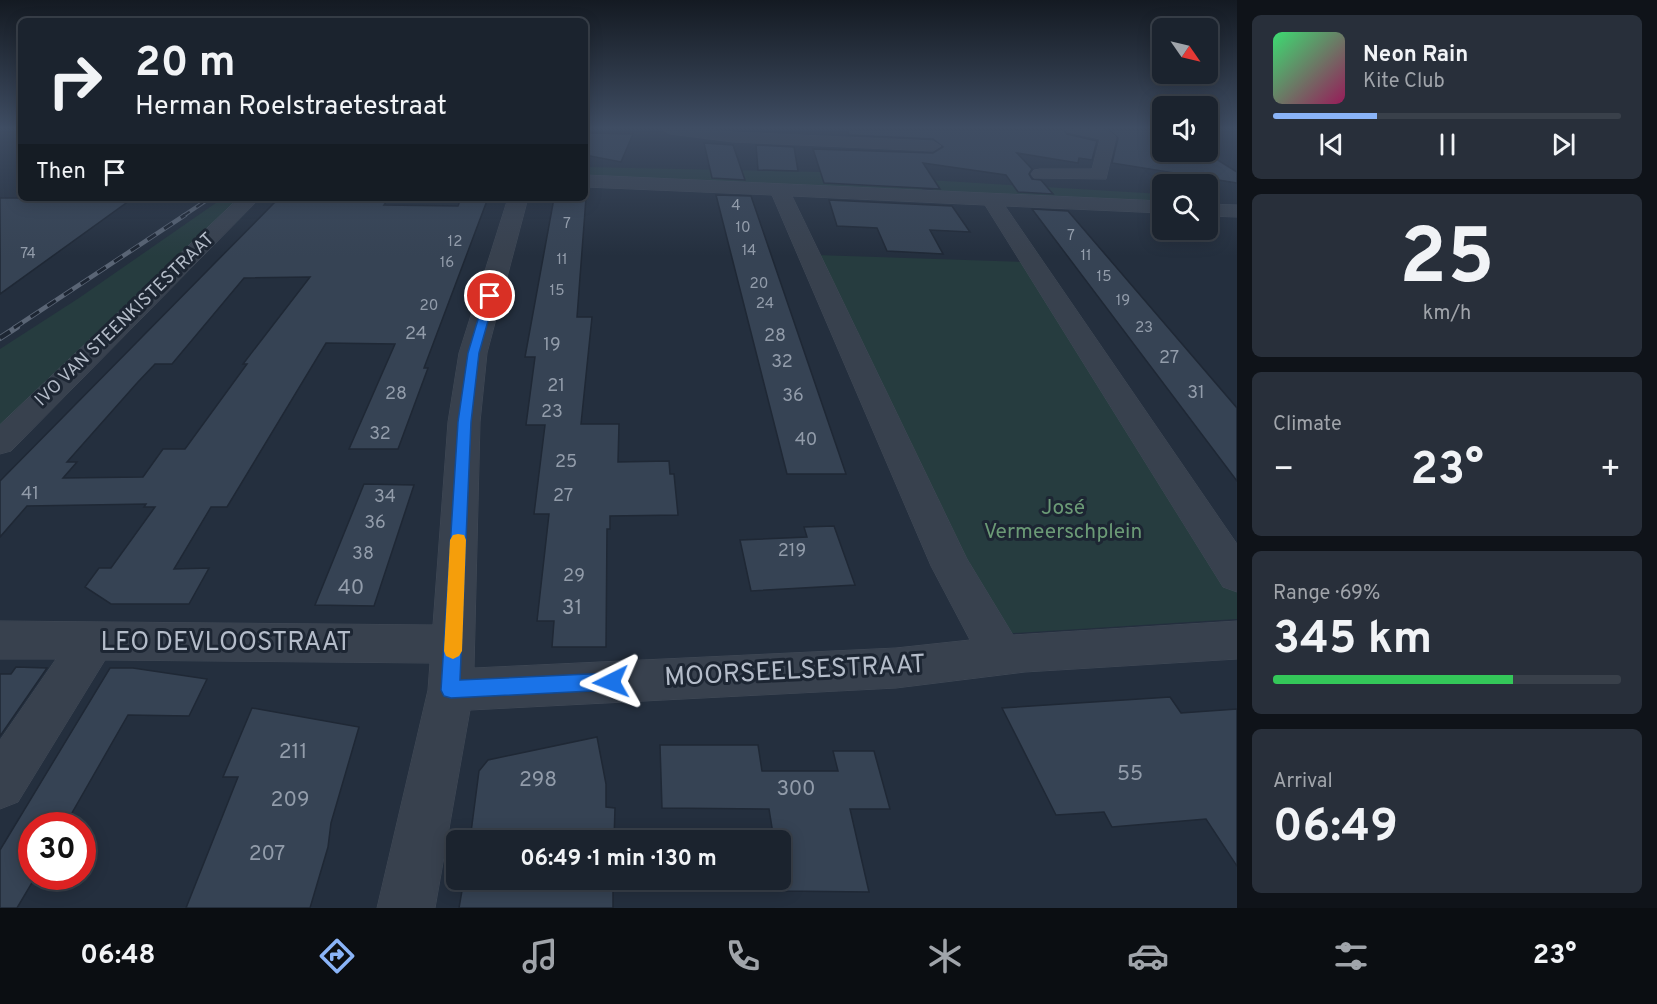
<!DOCTYPE html>
<meta charset="utf-8">
<style>
:root{--surface:#1b232e;--page:#282f3a;--text:#f1f3f6;--muted:#a0a4aa;--line:#39404a;--accent:#8ab4f8}
body{margin:0;font-family:Overpass,sans-serif;background:var(--page);color:var(--text);height:100vh;display:flex;flex-direction:column;font-size:22px;white-space:nowrap}
*{box-sizing:border-box;margin:0}
p{font-size:20px;color:var(--muted)}
.icon{flex:none;width:33px;height:33px;fill:none;stroke:currentColor;stroke-width:2;stroke-linecap:round;stroke-linejoin:round}
.map{position:relative;flex:1;overflow:hidden}
.sheet{display:flex;flex-direction:column;gap:15px;padding:15px;background:#0f1319;width:420px}
.sheet>*{flex:none}
.hud{position:absolute;left:18px;top:18px;width:570px;height:183px;border-radius:9px;box-shadow:0 3px 15px #0003,0 0 0 2px var(--line);background:#1b232e;color:var(--text);overflow:hidden}
.needle{width:39px;rotate:124deg}
.tools{position:absolute;left:1152px;top:18px;display:grid;gap:12px}
.tools a{display:grid;place-items:center;width:66px;height:66px;border-radius:9px;background:var(--surface);box-shadow:0 3px 15px #0003,0 0 0 2px var(--line);font-size:30px}
.speed{position:absolute;left:18px;top:812px;display:flex;gap:12px;font-size:30px;font-weight:700;text-align:center}
.speed>*{display:grid;place-content:center;width:78px;height:78px;border-radius:50%;background:var(--surface);box-shadow:0 3px 15px #0003,0 0 0 2px var(--line);line-height:1}
.speed .limit{border:9px solid #d22;background:#fff;color:#111}
.pin{position:absolute;display:grid;place-items:center;width:51px;height:51px;color:#fff;margin:-26px;border:3px solid #fff;border-radius:50%;box-shadow:0 2px 6px #0007}
.me{position:absolute;width:66px;margin:-33px;rotate:267deg;stroke-linejoin:round;filter:drop-shadow(0 0 4px #0008)}
.turn{display:flex;align-items:center;gap:21px;height:126px;padding:0 18px;font-size:27px}
.turn .icon{width:78px;height:78px;stroke-width:2.5}
.turn b{display:block;font-size:42px;line-height:51px}
.then{display:flex;align-items:center;height:57px;padding:0 18px;background:#0003;gap:12px;font-size:22px}
.big{font-size:45px;font-weight:700;line-height:1.1}
.sheet .widget{flex:1;display:flex;flex-direction:column;justify-content:center;gap:9px;min-width:0;padding:0 21px;border-radius:9px;background:var(--page)}
.sheet .dial{align-items:center;gap:0}
.dial b{font-size:78px;line-height:1}
.song{display:flex;align-items:center;gap:18px}
.cover{width:72px;height:72px;border-radius:9px;background:linear-gradient(135deg,hsl(140 70% 55%),hsl(330 70% 35%))}
.played{height:6px;border-radius:3px;background:linear-gradient(90deg,var(--accent) 30%,var(--line) 30%)}
.keys{display:flex;justify-content:space-around;direction:ltr}
.heat{display:flex;justify-content:space-between;align-items:center;font-size:33px;direction:ltr}
.charge{height:9px;border-radius:4px;background:linear-gradient(90deg,#34c759 69%,var(--line) 0)}
.trip{position:absolute;left:446px;top:830px;width:345px;height:60px;border-radius:9px;background:var(--surface);box-shadow:0 3px 15px #0003,0 0 0 2px var(--line);font-weight:700;line-height:60px;text-align:center}
.tabs{display:flex;height:96px;justify-content:space-around;align-items:center;background:#0b0e12;color:var(--muted)}
.tabs .icon{width:42px;height:42px}
.tabs .active{color:var(--accent)}
.tabs b{font-size:27px;color:var(--text)}
main{display:flex;flex:1;min-height:0}
.map>svg:first-child{display:block}
.green{fill:#263c3f}
.building{fill:#364354;stroke:#1f2835;stroke-width:1.5;fill-rule:evenodd}
.lines{fill:none;stroke-linecap:round;stroke-linejoin:round}
.street-casing{stroke:#414a57;stroke-width:1}
.street{fill:#38414e;fill-rule:evenodd}
.rail-far2-casing{stroke:#5a6575;stroke-width:4}
.rail-far1-casing{stroke:#5a6575;stroke-width:4.5}
.rail-casing{stroke:#5a6575;stroke-width:6}
.rail-far2{stroke:#1d2633;stroke-width:2;stroke-dasharray:8;stroke-linecap:butt}
.rail-far1{stroke:#1d2633;stroke-width:3;stroke-dasharray:10;stroke-linecap:butt}
.rail{stroke:#1d2633;stroke-width:4;stroke-dasharray:12;stroke-linecap:butt}
.route{fill:#1a73e8;stroke:#114b97;stroke-width:1.5}
.slow{fill:#f59e0b}
.labels{text-anchor:middle;dominant-baseline:central;stroke-width:6;stroke-linejoin:round;paint-order:stroke}
.far-number-label{font-size:15px;fill:#929caa}
.far-street-label{font-size:18px;fill:#b4bcc9;stroke:#1d2633}
.number-label{font-size:18px;fill:#929caa}
.park-label{font-size:21px;fill:#6b9a76;stroke:#1d2633}
.near-number-label{font-size:21px;fill:#929caa}
.near-street-label{font-size:26px;fill:#b4bcc9;stroke:#1d2633}
</style>
<main>
<div class="map">
<svg width="1237" height="908" viewBox="0 0 1237 908">
<rect width="100%" height="100%" fill="#242f3e"/>
<!-- green -->
<path class="green" d="M585,167L914,174L923,191L585,178Z
M928,180L1162,194V204L934,191Z
M223,198H242L0,426V349L79,298Z
M817,255L1025,262L1237,593V619L1000,634Z"/>
<!-- building -->
<path class="building" d="M847,129H1063L1067,134L1097,141L1092,160L1079,158L1078,163L1017,153L1032,169L1029,174L1032,179L1041,180L1053,194L1018,192L1006,175L923,163L940,189L824,183L813,149L933,153L943,147L933,139L849,135Z
M1108,129H1162V152H1205L1237,172V183L1112,163L1118,138Z
M585,133L633,134L621,162L585,155Z
M704,143L733,145L745,180L712,178Z
M756,145L794,147L798,171L758,170Z
M716,195L751,196L846,474H787Z
M0,198H133L0,294Z
M279,198H389L384,205L458,206L461,198H488L424,368H428L398,449H349L395,344L326,343L227,507H211L174,569L209,568L189,604H111L85,587L99,568H111L155,507H144L146,504L27,506L0,537V481ZM310,277L243,364H247L185,449H163L143,477L63,478L77,462H67L137,383L155,364H172L244,278Z
M554,198H586L577,317H592L581,424H619L618,462L669,461L670,474H674L678,515L610,516V529H607L606,647H552L554,621H537L549,514H534L545,425H526L535,357H525Z
M829,200L952,206L970,232L930,230L943,254L887,251L877,228L837,226Z
M1032,209L1068,211L1237,408V481Z
M364,484L414,485L374,606L315,605Z
M834,526L855,585L751,591L740,540L807,537L804,527Z
M16,667L47,668L0,736V674H11Z
M110,668H133L207,679L189,716L128,715L65,825H32V876H36L17,908H0V850Z
M1170,697L1181,713L1237,709V866L1206,819L1112,827L1104,812L1056,815L1002,708Z
M252,708L359,727L331,823L328,847L310,908H186L238,777H223Z
M597,737L606,784V807L615,808L614,840H470L479,771L488,760Z
M660,745H758L762,771H838L833,751H874L890,809H850L869,892L782,891L780,840H774L769,809L662,808Z
M464,879H613V908H459Z"/>
<g class="lines">
<defs>
<path id="street" d="M662,129H707L733,132L933,141L941,146L933,151L733,142L670,134Z
M1065,129C1081,129 1105,124 1116,137L1106,179L1034,178L1031,174L1034,170L1040,169H1092L1100,139L1067,132Z
M585,175L1162,201V213L1005,206L1237,544V592L1223,587L985,205L792,196L967,559L1013,635L1237,621V659L1025,672L896,688L470,710L435,908H377L428,690L430,663L105,660L18,802L0,809V740L56,659H0V621L433,625L448,422L459,353L508,198H528L487,353L480,422L474,668L896,648L970,640L931,566L772,195L585,187Z
M239,198H260L11,451L0,454V425Z
M1208,204L1237,205V217L1208,216Z"/>
</defs>
<!-- street casing -->
<use href="#street" class="street-casing"/>
<!-- street -->
<use href="#street" class="street"/>
<defs>
<path id="rail-far2" d="M183,216L210,198"/>
<path id="rail-far1" d="M14,328L185,215"/>
<path id="rail" d="M0,338L17,327"/>
</defs>
<!-- rail-far2 casing -->
<use href="#rail-far2" class="rail-far2-casing"/>
<!-- rail-far1 casing -->
<use href="#rail-far1" class="rail-far1-casing"/>
<!-- rail casing -->
<use href="#rail" class="rail-casing"/>
<!-- rail-far2 -->
<use href="#rail-far2" class="rail-far2"/>
<!-- rail-far1 -->
<use href="#rail-far1" class="rail-far1"/>
<!-- rail -->
<use href="#rail" class="rail"/>
</g>
<!-- sky -->
<linearGradient id="sky" x2="0" y2="1"><stop stop-color="#141a22"/><stop offset="0.5" stop-color="#3f4d63"/><stop offset="1" stop-color="#3f4d63" stop-opacity="0"/></linearGradient>
<rect width="1237" height="256" fill="url(#sky)"/>
<!-- route -->
<path class="route" d="M490,293L495,296L479,353L471,422L460,680L611,673L617,676L620,682L617,688L611,690L451,698L444,696L441,690L458,422L468,353L485,296Z"/>
<!-- slow -->
<path class="slow" d="M458,534L464,535L466,540L462,651L459,656L453,659L446,656L444,651L450,540L453,535Z"/>
<g class="labels">
<!-- far-number labels -->
<g class="far-number-label">
<text x="736" y="206">4</text>
<text x="567" y="224">7</text>
<text x="743" y="228">10</text>
<text x="1071" y="236">7</text>
<text x="455" y="242">12</text>
<text x="749" y="251">14</text>
<text x="28" y="254">74</text>
<text x="1086" y="256">11</text>
<text x="562" y="260">11</text>
<text x="447" y="263">16</text>
<text x="1104" y="277">15</text>
<text x="759" y="284">20</text>
<text x="557" y="291">15</text>
<text x="1123" y="301">19</text>
<text x="765" y="304">24</text>
<text x="429" y="306">20</text>
<text x="1144" y="328">23</text>
</g>
<!-- far-street labels -->
<g class="far-street-label">
<text transform="translate(125 320) rotate(-44)">IVO VAN STEENKISTESTRAAT</text>
</g>
<!-- number labels -->
<g class="number-label">
<text x="416" y="334">24</text>
<text x="775" y="336">28</text>
<text x="552" y="345">19</text>
<text x="1169" y="358">27</text>
<text x="782" y="362">32</text>
<text x="556" y="386">21</text>
<text x="1196" y="393">31</text>
<text x="396" y="394">28</text>
<text x="793" y="396">36</text>
<text x="552" y="412">23</text>
<text x="380" y="434">32</text>
<text x="806" y="440">40</text>
<text x="566" y="462">25</text>
<text x="30" y="494">41</text>
<text x="563" y="496">27</text>
<text x="385" y="497">34</text>
<text x="375" y="523">36</text>
<text x="792" y="551">219</text>
<text x="363" y="554">38</text>
<text x="574" y="576">29</text>
</g>
<!-- park labels -->
<g class="park-label">
<text x="1063" y="508">José<tspan x="1063" dy="24">Vermeerschplein</tspan></text>
</g>
<!-- near-number labels -->
<g class="near-number-label">
<text x="351" y="588">40</text>
<text x="572" y="608">31</text>
<text x="293" y="752">211</text>
<text x="1130" y="774">55</text>
<text x="538" y="780">298</text>
<text x="796" y="789">300</text>
<text x="290" y="800">209</text>
<text x="267" y="854">207</text>
</g>
<!-- near-street labels -->
<g class="near-street-label">
<text x="226" y="643">LEO DEVLOOSTRAAT</text>
<text transform="translate(795 672) rotate(-3)">MOORSEELSESTRAAT</text>
</g>
</g>
</svg>
<div class="tools">
<a><svg class="needle" viewBox="-14 -14 28 28"><path d="M0-13l5 13h-10z" fill="#e53935"/><path d="M0 13l5-13h-10z" fill="#a0a4aa"/></svg></a>
<a><svg class="icon" aria-label="sound" viewBox="0 0 24 24"><path d="M4 9h4l5-4v14l-5-4H4zM17 9q2 3 0 6"/></svg></a>
<a><svg class="icon" aria-label="search" viewBox="0 0 24 24"><circle cx="10" cy="10" r="6"/><path d="M15 15l6 6"/></svg></a>
</div>
<div class="speed"><div class="limit">30</div></div>
<div class="pin" style="left:490px;top:296px;background:#d93025"><svg class="icon" aria-label="arrive" viewBox="0 0 24 24"><path d="M6 21V4h12l-3 4 3 4H6"/></svg></div>
<svg class="me" style="left:611px;top:682px" viewBox="-20 -20 40 40"><path d="M0-17L14 15 0 8-14 15z" fill="#1a73e8" stroke="#fff" stroke-width="4"/></svg>
<div class="trip">06:49 · 1 min · 130 m</div>
<div class="hud">
<div class="turn"><svg class="icon" aria-label="right" viewBox="0 0 24 24"><path d="M7 20v-9h11M14 6l5 5-5 5"/></svg><div><b>20 m</b>Herman Roelstraetestraat</div></div>
<div class="then">Then<svg class="icon" aria-label="arrive" viewBox="0 0 24 24"><path d="M6 21V4h12l-3 4 3 4H6"/></svg></div>
</div>
</div>
<section class="sheet">
<div class="widget">
<div class="song"><i class="cover"></i><div><b>Neon Rain</b><p>Kite Club</p></div></div>
<div class="played"></div>
<div class="keys"><svg class="icon" aria-label="previous" viewBox="0 0 24 24"><path d="M18 5L8 12l10 7zM5 5v14"/></svg><svg class="icon" aria-label="pause" viewBox="0 0 24 24"><path d="M8 5v14M16 5v14"/></svg><svg class="icon" aria-label="next" viewBox="0 0 24 24"><path d="M6 5l10 7-10 7zM19 5v14"/></svg></div>
</div>
<div class="widget dial"><b>25</b><p>km/h</p></div>
<div class="widget"><p>Climate</p>
<div class="heat"><a>−</a><b class="big">23°</b><a>+</a></div>
</div>
<div class="widget"><p>Range · 69%</p><b class="big">345 km</b><div class="charge"></div></div>
<div class="widget"><p>Arrival</p><b class="big">06:49</b></div>
</section>
</main>
<nav class="tabs">
<b>06:48</b>
<svg class="icon active" aria-label="directions" viewBox="0 0 24 24"><path d="M12 3l9 9-9 9-9-9zM9 14v-3h6M13 9l2 2-2 2"/></svg>
<svg class="icon" aria-label="music" viewBox="0 0 24 24"><path d="M9 18V5l10-2v13"/><circle cx="6" cy="18" r="3"/><circle cx="16" cy="16" r="3"/></svg>
<svg class="icon" aria-label="phone" viewBox="0 0 24 24"><path d="M5 4h4l2 5-3 2q2 4 5 5l2-3 5 2v4C11 20 4 13 5 4z"/></svg>
<svg class="icon" aria-label="climate" viewBox="0 0 24 24"><path d="M12 3v18M4 7l16 10M4 17L20 7"/></svg>
<svg class="icon" aria-label="car" viewBox="0 0 24 24"><path d="M5 17H2v-5l4-1 3-4h7l3 4 3 1v5h-3M9 17h6M6 11h13"/><circle cx="7" cy="17" r="2"/><circle cx="17" cy="17" r="2"/></svg>
<svg class="icon" aria-label="filters" viewBox="0 0 24 24"><path d="M4 7h16M4 17h16"/><circle cx="9" cy="7" r="2"/><circle cx="15" cy="17" r="2"/></svg>
<b>23°</b>
</nav>
